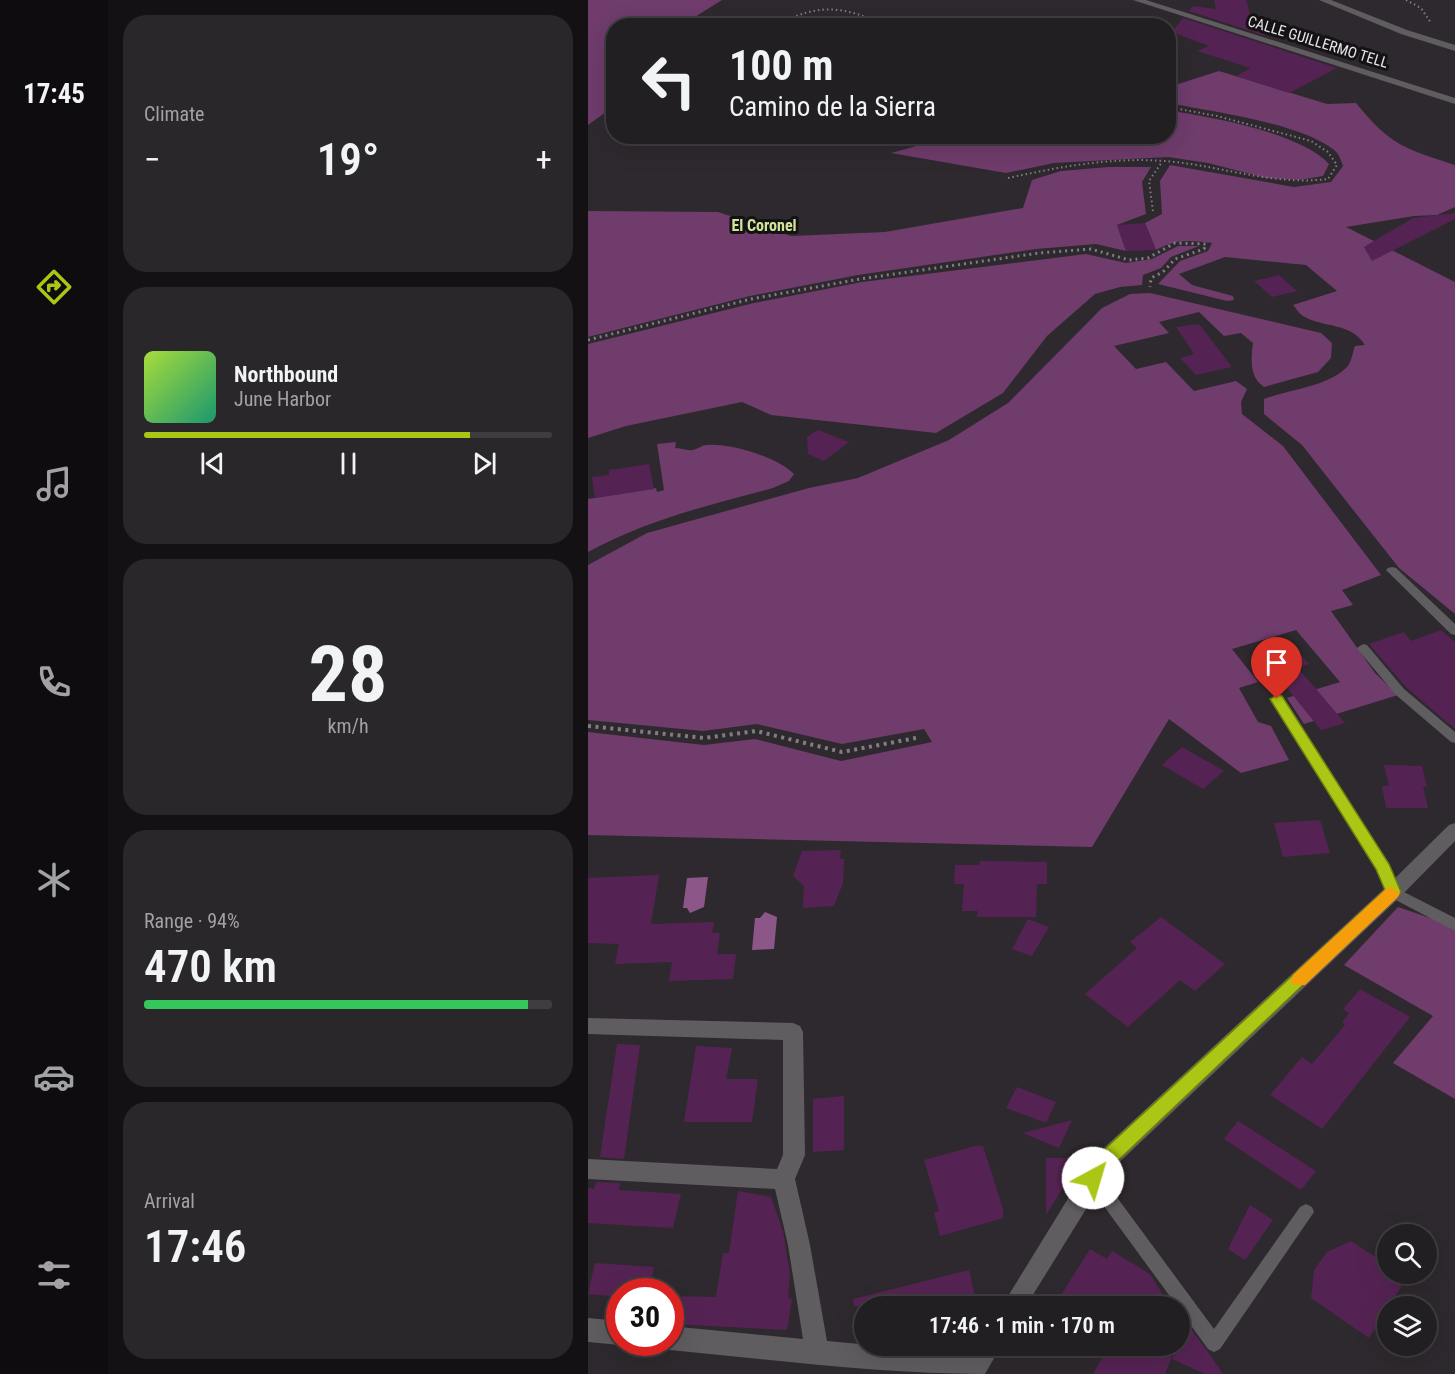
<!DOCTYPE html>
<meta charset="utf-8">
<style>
:root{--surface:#221f22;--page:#2a272a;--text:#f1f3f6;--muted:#a2a2a5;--line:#3f3d40;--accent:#abc614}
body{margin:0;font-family:"Roboto Condensed",sans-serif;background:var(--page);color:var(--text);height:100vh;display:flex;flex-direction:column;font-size:22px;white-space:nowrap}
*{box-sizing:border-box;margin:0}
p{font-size:20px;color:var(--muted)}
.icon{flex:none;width:33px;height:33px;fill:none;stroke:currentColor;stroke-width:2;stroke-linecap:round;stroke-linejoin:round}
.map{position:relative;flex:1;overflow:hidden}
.panel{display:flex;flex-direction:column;gap:15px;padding:15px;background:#131113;width:480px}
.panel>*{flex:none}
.guide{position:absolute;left:18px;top:18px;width:570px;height:126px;border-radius:24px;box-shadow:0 6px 24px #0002,0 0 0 2px var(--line);background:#221f22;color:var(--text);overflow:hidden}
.tools{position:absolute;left:789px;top:1224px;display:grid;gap:12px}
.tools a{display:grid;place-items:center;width:60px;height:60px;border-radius:50%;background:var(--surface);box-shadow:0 6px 24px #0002,0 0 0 2px var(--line);font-size:30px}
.speed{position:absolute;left:18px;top:1278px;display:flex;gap:12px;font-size:30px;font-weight:700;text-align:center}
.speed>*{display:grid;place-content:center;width:78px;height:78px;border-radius:50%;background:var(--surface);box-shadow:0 6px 24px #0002,0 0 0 2px var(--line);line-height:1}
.speed .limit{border:9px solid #d22;background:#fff;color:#111}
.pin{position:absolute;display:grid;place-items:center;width:51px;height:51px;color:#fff;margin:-62px -26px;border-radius:50% 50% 50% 0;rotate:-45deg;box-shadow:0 0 6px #0007}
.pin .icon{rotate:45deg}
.me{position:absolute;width:66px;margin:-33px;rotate:39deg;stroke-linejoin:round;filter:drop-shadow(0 0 4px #0008)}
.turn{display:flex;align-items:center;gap:21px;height:126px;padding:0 24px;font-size:27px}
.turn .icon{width:78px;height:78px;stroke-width:2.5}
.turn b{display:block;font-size:42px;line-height:51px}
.big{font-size:45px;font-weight:600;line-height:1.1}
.panel .widget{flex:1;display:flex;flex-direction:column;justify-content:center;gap:9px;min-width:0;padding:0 21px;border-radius:24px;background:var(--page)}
.panel .dial{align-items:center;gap:0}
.dial b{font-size:78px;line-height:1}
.song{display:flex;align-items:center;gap:18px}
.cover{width:72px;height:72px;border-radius:9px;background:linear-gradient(135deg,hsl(80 70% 55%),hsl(160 70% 35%))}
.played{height:6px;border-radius:3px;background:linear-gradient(90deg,var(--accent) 80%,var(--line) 80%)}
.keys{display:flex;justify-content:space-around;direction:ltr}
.heat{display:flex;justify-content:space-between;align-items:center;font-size:33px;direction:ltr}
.charge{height:9px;border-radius:4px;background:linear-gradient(90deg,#34c759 94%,var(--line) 0)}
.trip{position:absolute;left:266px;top:1296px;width:336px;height:60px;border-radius:30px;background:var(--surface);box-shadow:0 6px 24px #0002,0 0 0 2px var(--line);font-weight:600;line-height:60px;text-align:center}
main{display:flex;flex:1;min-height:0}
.menu{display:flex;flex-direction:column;width:108px;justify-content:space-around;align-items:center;background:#0e0c0e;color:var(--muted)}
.menu .icon{width:42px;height:42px}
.menu .on{color:var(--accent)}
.menu b{font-size:27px;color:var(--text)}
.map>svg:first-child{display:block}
.green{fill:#6f3c6c}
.water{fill:#8d5689}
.building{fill:#552353}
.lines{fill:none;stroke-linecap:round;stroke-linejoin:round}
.path-far2{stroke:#817d81;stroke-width:2;stroke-dasharray:1.5 3;stroke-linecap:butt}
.path-far1{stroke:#817d81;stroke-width:3;stroke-dasharray:2 4;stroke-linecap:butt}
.path{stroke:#817d81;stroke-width:4;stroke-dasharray:3 4.5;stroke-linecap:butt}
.service{fill:#605d60;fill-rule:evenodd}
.minor{fill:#605d60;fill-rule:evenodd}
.route{fill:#abc614;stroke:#6f810d;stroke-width:1.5}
.slow{fill:#f59e0b}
.labels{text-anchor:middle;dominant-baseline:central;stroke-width:6;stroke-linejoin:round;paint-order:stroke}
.far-street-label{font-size:15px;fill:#e8e4e8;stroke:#151215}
.far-neighbourhood-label{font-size:16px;font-weight:bold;fill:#d2e498;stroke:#151215}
</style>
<main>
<nav class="menu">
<b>17:45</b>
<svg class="icon on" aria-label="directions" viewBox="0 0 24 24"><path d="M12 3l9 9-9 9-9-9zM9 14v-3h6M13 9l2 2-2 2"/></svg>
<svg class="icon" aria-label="music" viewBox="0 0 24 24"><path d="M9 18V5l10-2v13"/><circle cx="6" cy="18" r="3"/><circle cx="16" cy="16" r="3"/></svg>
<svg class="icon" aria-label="phone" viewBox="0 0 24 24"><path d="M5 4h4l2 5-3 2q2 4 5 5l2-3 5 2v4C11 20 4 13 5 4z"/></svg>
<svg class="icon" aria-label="climate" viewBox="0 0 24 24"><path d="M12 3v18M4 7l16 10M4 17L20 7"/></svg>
<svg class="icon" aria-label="car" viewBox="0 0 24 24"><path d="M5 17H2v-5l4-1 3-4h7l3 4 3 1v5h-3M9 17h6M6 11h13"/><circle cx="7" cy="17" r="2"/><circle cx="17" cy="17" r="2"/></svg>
<svg class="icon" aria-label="filters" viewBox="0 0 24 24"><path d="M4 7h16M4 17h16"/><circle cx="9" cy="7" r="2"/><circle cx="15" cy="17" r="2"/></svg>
</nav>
<section class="panel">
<div class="widget"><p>Climate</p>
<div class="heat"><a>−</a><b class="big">19°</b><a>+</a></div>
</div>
<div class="widget">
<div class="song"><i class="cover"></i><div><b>Northbound</b><p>June Harbor</p></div></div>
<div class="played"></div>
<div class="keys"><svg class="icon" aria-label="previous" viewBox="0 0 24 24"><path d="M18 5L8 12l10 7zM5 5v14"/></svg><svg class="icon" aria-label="pause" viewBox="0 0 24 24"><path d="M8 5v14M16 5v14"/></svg><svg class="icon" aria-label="next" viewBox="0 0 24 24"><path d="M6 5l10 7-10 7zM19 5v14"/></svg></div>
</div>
<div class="widget dial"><b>28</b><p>km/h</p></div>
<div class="widget"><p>Range · 94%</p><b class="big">470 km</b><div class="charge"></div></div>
<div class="widget"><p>Arrival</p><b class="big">17:46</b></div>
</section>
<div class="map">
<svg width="867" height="1374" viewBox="0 0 867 1374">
<rect width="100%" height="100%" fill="#2e292e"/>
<!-- green -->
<path class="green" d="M0,0H134L94,25L26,26L25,107L0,125Z
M631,71L739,104L768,103C803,146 816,148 867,165V207L849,215L826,216L758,227L867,282V614L811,568L714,445L676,414V399C702,389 739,387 759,367C763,363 765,352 767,346L777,345C763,322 735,328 715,316C711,314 708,308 705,305L749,291L718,265L637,257L591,274L604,285L645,296L646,300L639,301L570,284L592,261L620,251L624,243C601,240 588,239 568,250L557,223L574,214L572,181L582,165L706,187L743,182L755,166C753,160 751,154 746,150C712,123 625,112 581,103V87Z
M585,111C627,118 713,133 741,164L735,176L712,180L678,178L620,163L580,157L466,163L418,173L303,153L350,140L580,136L581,112Z
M520,167H563L554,182L558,214L529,225L538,251L508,244L448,249L270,275L162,296L0,337V211L130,212L203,236L297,232L435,208L444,180L473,171Z
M590,246H611L583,257L573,268L555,275L554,285L532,287L507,294L459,336L415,393L348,433L183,415L154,402L38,426L0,438V344L166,303L274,282L498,254L538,263L564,259Z
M562,293L733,333L744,343L743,358L730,372L676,387C661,377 663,359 665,343L653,333L636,336L611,312L571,322L581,333L526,346L548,369L578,362L606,391L648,381L659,389L653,402L654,414L695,446L793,575L754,590L765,605L743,611L787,673L810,695L716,724L699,698L752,682L708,630L644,649L670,682L651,688L670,722L683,726L701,760L653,773L581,719L504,847L0,835V732L116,745L167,739L253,761L344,742L336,729L254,744L169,724L115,731L0,720V565L59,533L221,488L270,478L361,440L420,403L514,308L542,294Z
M88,442L87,448C92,448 100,451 105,450C110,449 114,445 118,445C142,443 190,457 206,474L201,481L185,488C121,505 59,520 0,552V499L68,488L69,492L76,490L69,444Z
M810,907L848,920L867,931V1099L805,1063L845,1016L756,965Z"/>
<!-- water -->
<path class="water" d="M120,877L116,907L102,913L99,908H95L99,878Z
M177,912L189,917L186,949L164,950L167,918H172Z"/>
<!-- building -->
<path class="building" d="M626,0H658L666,28L681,32L675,35L601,11L605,6L628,9Z
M595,18L663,40L749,68L701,93L648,76L663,68L609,51L621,46L584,32Z
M867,213V219L784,261L776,247L825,218Z
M557,223L568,250L538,251L529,225Z
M691,275L709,291L684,297L666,281Z
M611,324L644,367L608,375L592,358L606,354L588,327Z
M230,430L261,442L236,461L220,454L219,437Z
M61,464L66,489L7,498L4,477L21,475V470Z
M853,630L867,642V729L818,687L781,644L816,632L823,641Z
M702,642L721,664L710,668L757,723L733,730L690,677L686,678L666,653Z
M594,747L636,771L615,789L574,765Z
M796,765L834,766L839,787L835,786L840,808H798L794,786H801Z
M732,820L742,853L695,857L686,823Z
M253,850L252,859H256L255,883L246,906L215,908L216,886L205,876L214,851Z
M392,861L459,862V884H449L448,917H389L390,911H374L376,884H366L367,865H391Z
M71,875L63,924L126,922L124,933H132L129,954H148L145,979L81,981L84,962L27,964L31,944L0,943V878Z
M573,917L637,964L607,991L592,980L540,1027L497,994L549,948L542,942Z
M440,919L461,927L444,956L424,949Z
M772,989L822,1017L734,1129L682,1095L714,1057L724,1064L757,1025L754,1022L761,1013L755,1009Z
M29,1044L52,1045L36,1159L12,1157Z
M108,1046L144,1048L138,1079H170L164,1122H96Z
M429,1087L468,1102L458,1123L418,1108Z
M256,1096V1150L225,1152V1099Z
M484,1120L471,1148L435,1133Z
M650,1121L728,1171L713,1190L636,1139Z
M387,1146H395L415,1209V1218L352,1236L346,1212L351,1211L336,1160Z
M458,1158H493L458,1215Z
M8,1182L32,1183L31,1190L93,1194L85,1228L0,1223V1188L6,1189Z
M150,1191L183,1197L195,1231L202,1275L200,1298L204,1299L199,1330L82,1324V1296L128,1297L135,1253H141Z
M662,1205L685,1220L657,1260L640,1249Z
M763,1241L800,1265V1274H812L819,1278L781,1338L723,1298L726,1270L739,1252Z
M502,1249L519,1259L524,1251L562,1274L574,1293L567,1306H466Z
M7,1263L66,1267L61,1292H32V1297L0,1294Z
M381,1270L388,1301L367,1306H266L265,1299Z
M601,1326L620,1352L635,1374H617L584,1359Z
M521,1346H561L584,1357L577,1374H505Z"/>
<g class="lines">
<!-- path-far2 -->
<path class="path-far2" d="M818,0L833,8L843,23
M188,26C230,2 256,6 299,26
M420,178C471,167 523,157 576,161C632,165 683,186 740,179L749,165L740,152L723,141L629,116L580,107
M565,211L561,181L574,162"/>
<!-- path-far1 -->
<path class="path-far1" d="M0,340L163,299L272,279L451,253L503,249L541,260L560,258L587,243L618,244L616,249L587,259L575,272L563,278L562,287"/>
<!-- path -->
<path class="path" d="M0,726L116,738L168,731L254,752L328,738"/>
<!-- service -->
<path class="service" d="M804,567L808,568L867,624V635L863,634L800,572L798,570L800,568Z
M775,644L779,645L816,689L867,732V743L863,742L808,695L771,651L769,648Z
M689,695L693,696L800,864L810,889L867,918V931L800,896L789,869L683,699Z
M505,1171L511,1173L626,1329L712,1207L718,1204L724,1207L726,1212L632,1349L626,1352L620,1349L591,1309V1306H589L499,1183L497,1178L499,1173Z"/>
<!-- minor -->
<path class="minor" d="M545,0H558L867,98V104Z
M731,0H743L819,30L867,45V51L813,34Z
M867,823V841L812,897L521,1172L438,1306H414L505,1158L798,887L861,825Z
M0,1018L205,1023L212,1026L215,1032L217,1155L207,1179L222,1245L239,1341L382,1354L387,1346H413L397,1374C291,1374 187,1360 82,1350L74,1346L72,1342H82V1326L215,1339L200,1245L187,1189L0,1179V1159L189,1169L195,1155V1040L0,1034Z
M0,1318L32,1321V1342H37L32,1345L0,1342Z"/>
</g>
<!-- route -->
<path class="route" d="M689,695L694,696L801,864L813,892L519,1171L511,1183L505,1186L498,1183L496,1178L506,1159L797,890L788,869L682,699Z"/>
<!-- slow -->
<path class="slow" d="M804,887L812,893L810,897L717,985H705L703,980L705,975L799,888Z"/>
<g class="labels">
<!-- far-street labels -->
<g class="far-street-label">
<text transform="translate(730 42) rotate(17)">CALLE GUILLERMO TELL</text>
</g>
<!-- far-neighbourhood labels -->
<g class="far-neighbourhood-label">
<text x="176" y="225">El Coronel</text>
</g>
</g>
</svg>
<div class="tools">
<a><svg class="icon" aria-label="search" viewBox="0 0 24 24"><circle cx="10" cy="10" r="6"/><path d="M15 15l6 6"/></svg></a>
<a><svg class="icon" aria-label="layers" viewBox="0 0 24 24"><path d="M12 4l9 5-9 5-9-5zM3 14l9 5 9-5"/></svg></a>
</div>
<div class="speed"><div class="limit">30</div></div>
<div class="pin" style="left:689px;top:699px;background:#d93025"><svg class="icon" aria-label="arrive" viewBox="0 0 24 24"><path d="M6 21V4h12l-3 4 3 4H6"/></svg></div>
<svg class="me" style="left:505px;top:1178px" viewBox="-20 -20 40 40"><circle r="19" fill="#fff"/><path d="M0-13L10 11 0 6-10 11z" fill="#abc614"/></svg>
<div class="trip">17:46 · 1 min · 170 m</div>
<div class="guide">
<div class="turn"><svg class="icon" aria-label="left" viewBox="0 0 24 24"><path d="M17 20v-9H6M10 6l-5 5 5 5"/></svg><div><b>100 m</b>Camino de la Sierra</div></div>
</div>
</div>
</main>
